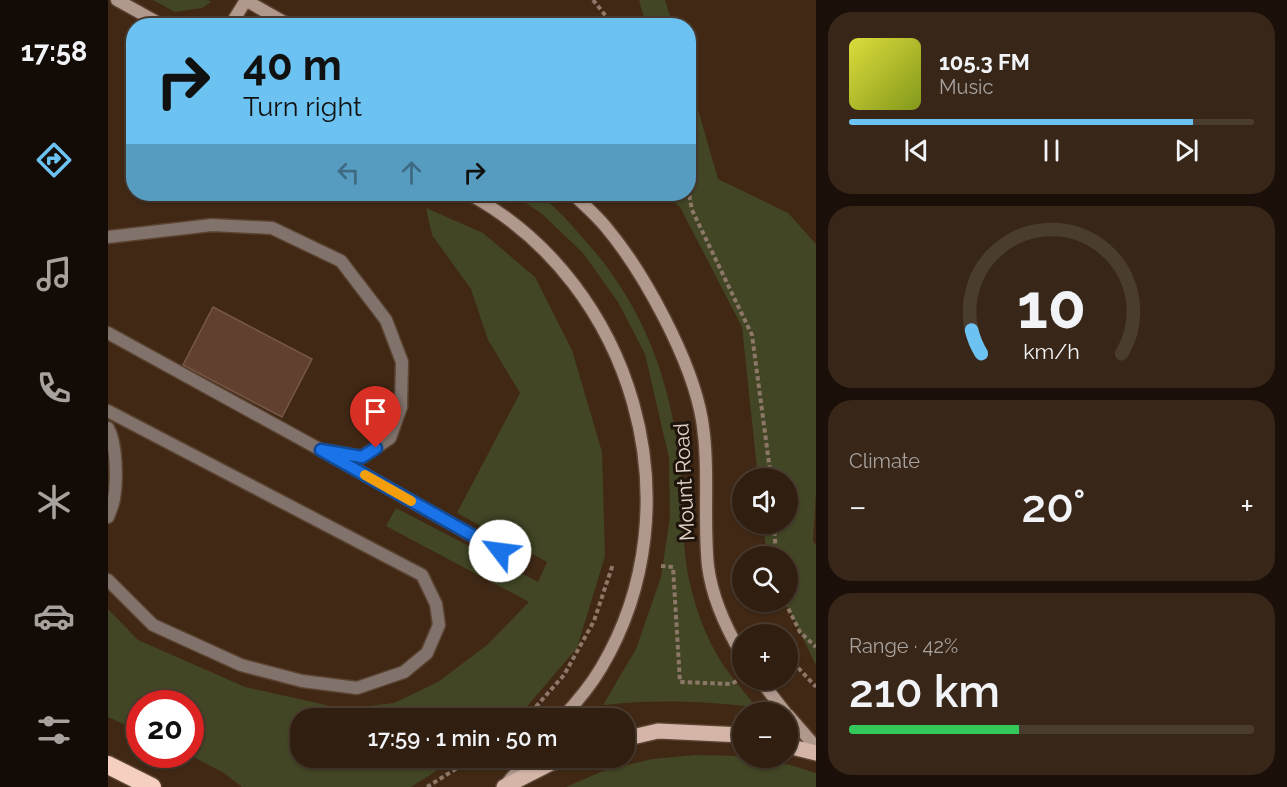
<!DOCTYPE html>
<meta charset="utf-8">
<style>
:root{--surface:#301e10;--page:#382719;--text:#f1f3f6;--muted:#a8a29f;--line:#4b3c30;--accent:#6cc3f2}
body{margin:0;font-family:Raleway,sans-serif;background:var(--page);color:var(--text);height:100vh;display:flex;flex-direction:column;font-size:22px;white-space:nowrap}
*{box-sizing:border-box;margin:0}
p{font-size:20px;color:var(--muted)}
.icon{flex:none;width:33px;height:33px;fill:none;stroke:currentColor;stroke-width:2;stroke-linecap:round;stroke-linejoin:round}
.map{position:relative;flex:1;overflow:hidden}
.details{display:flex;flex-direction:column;gap:12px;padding:12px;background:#1a1009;width:471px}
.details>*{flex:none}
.top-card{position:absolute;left:18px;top:18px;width:570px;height:183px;border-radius:24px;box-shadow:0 2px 4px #0004,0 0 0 2px var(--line);background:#6cc3f2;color:#111;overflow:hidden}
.buttons{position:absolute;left:624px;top:468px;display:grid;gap:12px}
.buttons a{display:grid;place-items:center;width:66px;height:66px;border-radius:50%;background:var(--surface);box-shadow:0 2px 4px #0004,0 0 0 2px var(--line);font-size:30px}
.speed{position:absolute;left:18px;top:690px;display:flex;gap:12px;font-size:30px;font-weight:700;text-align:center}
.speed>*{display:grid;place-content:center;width:78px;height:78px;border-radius:50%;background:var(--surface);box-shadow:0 2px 4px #0004,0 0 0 2px var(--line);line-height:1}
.speed .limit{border:9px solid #d22;background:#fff;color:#111}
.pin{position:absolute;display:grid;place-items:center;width:51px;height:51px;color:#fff;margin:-62px -26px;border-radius:50% 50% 50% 0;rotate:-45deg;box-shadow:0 0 6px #0007}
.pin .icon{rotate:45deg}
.me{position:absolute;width:66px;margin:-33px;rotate:300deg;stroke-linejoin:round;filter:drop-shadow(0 0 4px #0008)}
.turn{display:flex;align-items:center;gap:21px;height:126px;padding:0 18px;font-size:27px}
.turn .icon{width:78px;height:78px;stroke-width:2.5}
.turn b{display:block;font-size:42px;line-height:51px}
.lanes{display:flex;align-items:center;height:57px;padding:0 18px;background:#0003;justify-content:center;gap:30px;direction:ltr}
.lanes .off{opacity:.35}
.big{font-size:45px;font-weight:600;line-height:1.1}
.details .card{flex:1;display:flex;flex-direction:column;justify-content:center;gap:9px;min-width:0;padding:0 21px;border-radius:24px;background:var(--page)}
.details .dial{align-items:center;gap:0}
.dial svg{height:156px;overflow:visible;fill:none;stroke:var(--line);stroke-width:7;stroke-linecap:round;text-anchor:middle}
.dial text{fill:var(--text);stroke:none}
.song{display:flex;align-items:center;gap:18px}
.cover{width:72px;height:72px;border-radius:9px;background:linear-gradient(135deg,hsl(60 70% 55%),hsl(70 70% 35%))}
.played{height:6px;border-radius:3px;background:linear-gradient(90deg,var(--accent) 85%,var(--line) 85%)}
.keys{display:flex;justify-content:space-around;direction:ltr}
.heat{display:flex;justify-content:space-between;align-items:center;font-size:33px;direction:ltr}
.charge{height:9px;border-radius:4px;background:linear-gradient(90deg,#34c759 42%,var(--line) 0)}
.trip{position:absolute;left:182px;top:708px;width:345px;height:60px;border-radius:24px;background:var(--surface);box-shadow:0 2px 4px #0004,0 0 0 2px var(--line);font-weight:600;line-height:60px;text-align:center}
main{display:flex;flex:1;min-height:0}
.tab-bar{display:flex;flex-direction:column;width:108px;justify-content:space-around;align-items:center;background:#130c06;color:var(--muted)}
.tab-bar .icon{width:42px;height:42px}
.tab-bar .active{color:var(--accent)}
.tab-bar b{font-size:27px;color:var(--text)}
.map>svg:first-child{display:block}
.green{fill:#424625}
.building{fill:#61402f;stroke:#765748;stroke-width:1.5}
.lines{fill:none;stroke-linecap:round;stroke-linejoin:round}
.lane-casing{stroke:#5a4331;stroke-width:15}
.secondary-casing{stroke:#5a4331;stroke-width:15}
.primary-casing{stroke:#5a4331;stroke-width:18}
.highway-casing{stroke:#5a4331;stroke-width:21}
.path{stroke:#8c7768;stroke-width:4;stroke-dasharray:4.5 3;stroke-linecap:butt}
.lane{stroke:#81726b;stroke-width:12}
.secondary{stroke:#b0988d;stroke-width:12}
.primary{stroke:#d4b5a8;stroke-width:15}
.highway{stroke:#f5cfbf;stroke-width:18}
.route-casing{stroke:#114b97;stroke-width:15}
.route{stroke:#1a73e8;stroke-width:10}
.slow{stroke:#f59e0b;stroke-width:10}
.labels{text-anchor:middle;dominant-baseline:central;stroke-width:6;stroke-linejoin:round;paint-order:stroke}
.street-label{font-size:21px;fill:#e3d2c7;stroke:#1f140b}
</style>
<main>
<nav class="tab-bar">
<b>17:58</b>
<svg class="icon active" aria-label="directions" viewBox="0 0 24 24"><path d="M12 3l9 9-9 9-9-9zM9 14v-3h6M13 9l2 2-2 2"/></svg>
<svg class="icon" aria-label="music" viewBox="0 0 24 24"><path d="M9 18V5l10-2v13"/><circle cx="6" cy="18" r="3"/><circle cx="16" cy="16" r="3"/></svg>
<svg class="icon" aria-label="phone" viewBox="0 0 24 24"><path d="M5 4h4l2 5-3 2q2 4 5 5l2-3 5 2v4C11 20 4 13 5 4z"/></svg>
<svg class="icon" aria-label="climate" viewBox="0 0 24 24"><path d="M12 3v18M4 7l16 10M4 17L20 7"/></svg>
<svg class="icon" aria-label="car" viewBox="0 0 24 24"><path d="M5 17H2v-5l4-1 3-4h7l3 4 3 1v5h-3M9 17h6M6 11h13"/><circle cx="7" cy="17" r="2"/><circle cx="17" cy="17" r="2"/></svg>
<svg class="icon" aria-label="filters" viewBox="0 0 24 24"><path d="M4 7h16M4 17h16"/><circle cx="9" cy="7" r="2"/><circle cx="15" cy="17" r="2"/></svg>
</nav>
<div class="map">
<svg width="708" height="787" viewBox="0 0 708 787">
<rect width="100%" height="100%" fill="#402815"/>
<!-- green -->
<path class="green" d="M45,0H100L103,2L94,8L67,12Z
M531,0H557L565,25H538Z
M581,79L610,179L680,213L708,244V494L705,541L708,545V665L677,602H680V556H659L655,524H680V478H650L634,327L572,207L556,194H580Z
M405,194C412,193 422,192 428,194C443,201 463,224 474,237C534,302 563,379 572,466C576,506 573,546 582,584C588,610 598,637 612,660C622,676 636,691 648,707C595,701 548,699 495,705L528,649L553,577L562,517L561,458L537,354L510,302L475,253L434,214Z
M318,208L375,233L427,277L464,350L494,452L497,556L469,648L409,718H192V758H349L303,787H134L116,773L82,755V704H32L31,731L0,717V609L30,640L137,687L236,709L286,703L330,682L379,645L421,602L278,526L288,508L430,582L439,562L349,513L412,393L380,340L363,289L324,235Z
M587,755L634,756V758L682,765L708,773V787H458L495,771L544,759Z"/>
<!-- building -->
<path class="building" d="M105,307L204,359L174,417L75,365Z"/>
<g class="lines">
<defs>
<path id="lane" d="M0,237L104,225L164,228L233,261L278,320L294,362L293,407L282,438L254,457L213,450L0,333
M0,411L314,575L328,604L331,625L319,653L296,672L249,688L194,681L133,665L45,625L0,580
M0,428C9,444 9,481 6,499C5,505 2,511 0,517
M222,455L411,562"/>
<path id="secondary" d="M9,0L56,26
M137,0L183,26
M122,26L138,0
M361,194C526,284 590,505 493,668C483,685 468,703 454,718
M465,194C475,204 487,214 497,226C536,272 584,361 594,420C602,469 595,518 600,566C604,598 618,628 634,655
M652,680L677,712
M680,715L708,747
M400,782L421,758"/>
<path id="primary" d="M516,739L550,731L634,735
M680,746L708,753
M396,787L441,764L457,758"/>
<path id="highway" d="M0,765L44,787"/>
</defs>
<!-- lane casing -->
<use href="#lane" class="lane-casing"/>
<!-- secondary casing -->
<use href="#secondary" class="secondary-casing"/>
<!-- primary casing -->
<use href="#primary" class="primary-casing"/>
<!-- highway casing -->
<use href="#highway" class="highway-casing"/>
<!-- path -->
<path class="path" d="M485,0L506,26
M580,188L584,210L644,335L663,478
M666,524L668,556
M553,566L565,567L572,682L623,684L631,680
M677,602L692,632L708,647
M680,657L708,687
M418,718L456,675L486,621L505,564
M319,787L365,758"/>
<!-- lane -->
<use href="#lane" class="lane"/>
<!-- secondary -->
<use href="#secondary" class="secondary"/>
<!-- primary -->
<use href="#primary" class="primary"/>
<!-- highway -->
<use href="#highway" class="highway"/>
</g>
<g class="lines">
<defs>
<path id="route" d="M268,448L254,457L213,450L392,551"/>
</defs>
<!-- route casing -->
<use href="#route" class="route-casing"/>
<!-- route -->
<use href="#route" class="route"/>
<!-- slow -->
<path class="slow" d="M257,475L303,501"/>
</g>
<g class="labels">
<!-- street labels -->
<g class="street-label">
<text transform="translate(576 482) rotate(-93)">Mount Road</text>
</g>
</g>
</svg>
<div class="buttons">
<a><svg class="icon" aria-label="sound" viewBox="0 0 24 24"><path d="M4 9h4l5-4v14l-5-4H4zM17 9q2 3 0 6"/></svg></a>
<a><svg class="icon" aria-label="search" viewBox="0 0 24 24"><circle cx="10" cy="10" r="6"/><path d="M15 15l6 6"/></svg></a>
<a>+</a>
<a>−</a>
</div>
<div class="speed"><div class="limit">20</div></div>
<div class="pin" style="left:268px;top:448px;background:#d93025"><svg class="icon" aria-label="arrive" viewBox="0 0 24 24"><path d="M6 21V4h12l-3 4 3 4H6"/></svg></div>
<svg class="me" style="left:392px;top:551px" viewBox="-20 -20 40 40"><circle r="19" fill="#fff"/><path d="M0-13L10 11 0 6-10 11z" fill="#1a73e8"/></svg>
<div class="trip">17:59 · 1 min · 50 m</div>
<div class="top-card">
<div class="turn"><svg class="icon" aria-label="right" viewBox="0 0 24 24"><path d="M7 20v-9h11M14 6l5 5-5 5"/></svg><div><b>40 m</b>Turn right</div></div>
<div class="lanes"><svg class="icon off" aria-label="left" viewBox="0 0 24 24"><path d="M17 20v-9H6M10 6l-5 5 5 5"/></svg><svg class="icon off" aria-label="ahead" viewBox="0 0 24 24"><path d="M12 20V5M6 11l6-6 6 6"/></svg><svg class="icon" aria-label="right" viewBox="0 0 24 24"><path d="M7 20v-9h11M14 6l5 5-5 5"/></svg></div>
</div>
</div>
<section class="details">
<div class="card">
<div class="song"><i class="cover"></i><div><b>105.3 FM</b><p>Music</p></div></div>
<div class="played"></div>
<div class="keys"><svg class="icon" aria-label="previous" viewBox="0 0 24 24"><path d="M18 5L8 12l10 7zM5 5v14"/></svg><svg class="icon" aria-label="pause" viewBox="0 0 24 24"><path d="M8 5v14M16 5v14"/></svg><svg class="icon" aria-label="next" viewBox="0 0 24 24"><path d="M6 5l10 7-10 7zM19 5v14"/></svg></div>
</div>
<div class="card dial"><svg viewBox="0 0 100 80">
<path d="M14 69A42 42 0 1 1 86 69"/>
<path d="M14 69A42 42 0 0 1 9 57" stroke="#6cc3f2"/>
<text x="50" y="56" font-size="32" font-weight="700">10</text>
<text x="50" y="72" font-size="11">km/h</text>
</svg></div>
<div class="card"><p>Climate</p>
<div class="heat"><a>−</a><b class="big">20°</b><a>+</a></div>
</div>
<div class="card"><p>Range · 42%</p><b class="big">210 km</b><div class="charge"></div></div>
</section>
</main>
